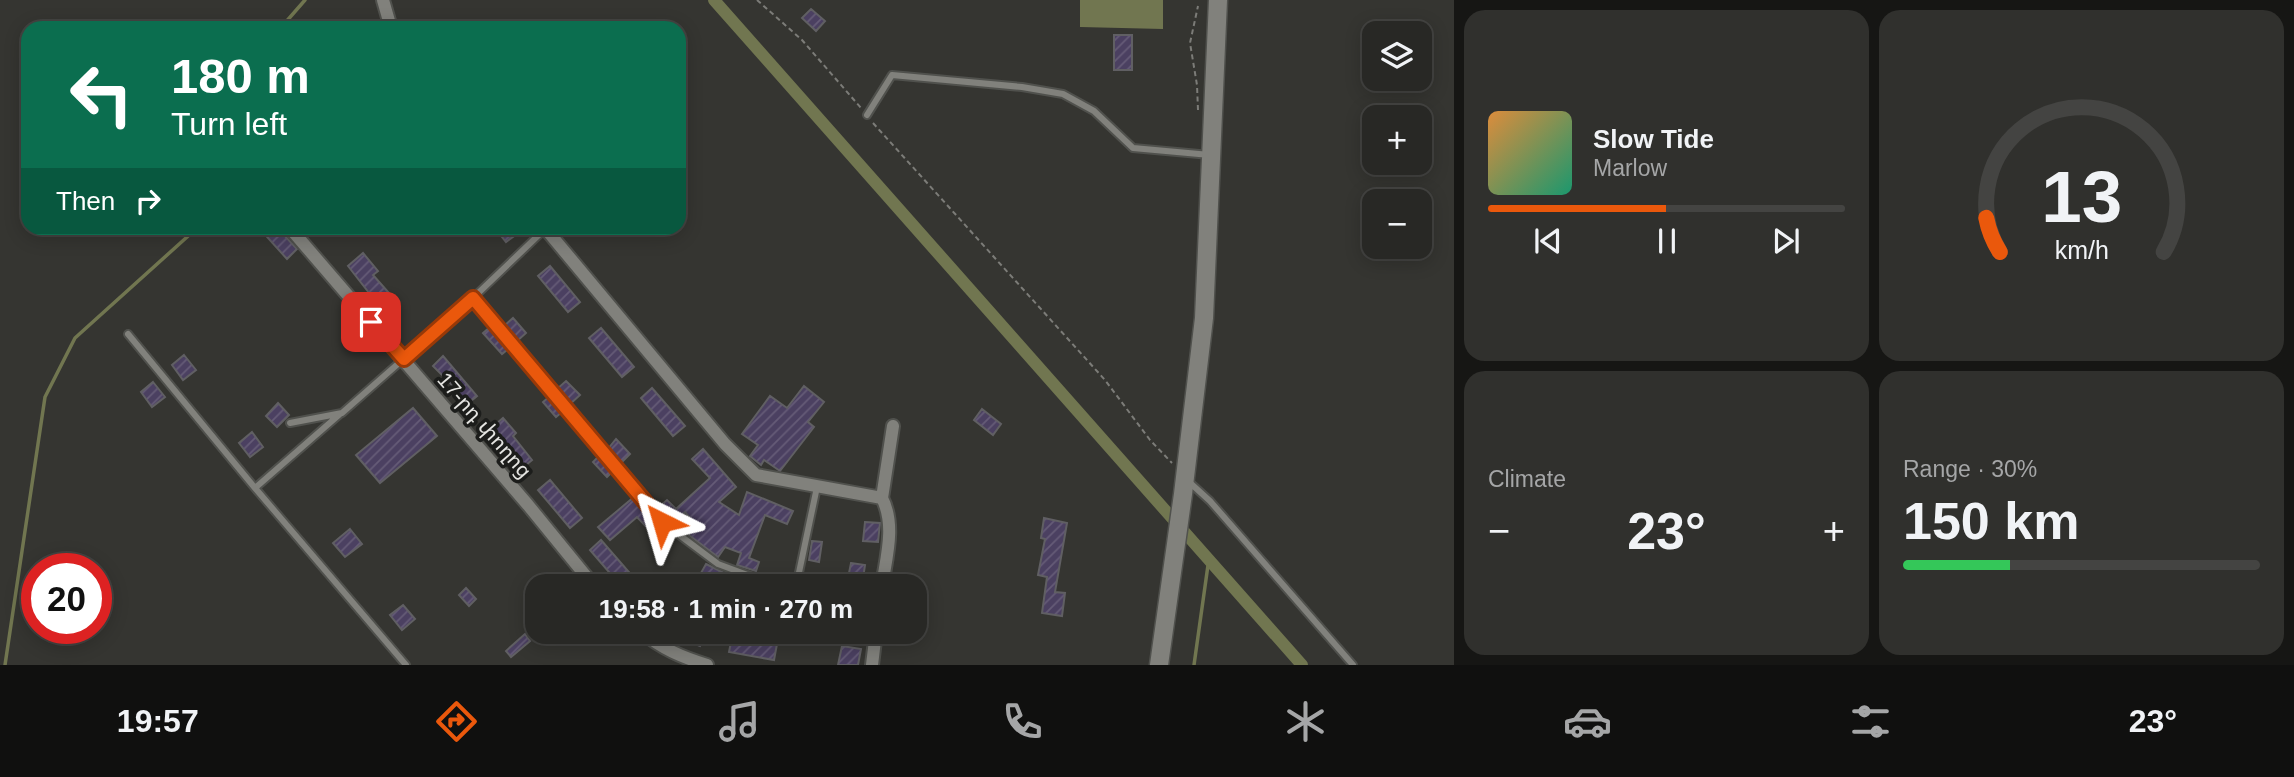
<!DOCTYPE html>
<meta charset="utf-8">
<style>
:root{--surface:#282825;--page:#30302d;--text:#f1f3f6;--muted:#a5a6a7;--line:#444442;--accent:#ea580c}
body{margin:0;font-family:Helvetica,"Noto Sans Armenian",sans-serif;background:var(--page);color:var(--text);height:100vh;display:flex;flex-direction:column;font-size:26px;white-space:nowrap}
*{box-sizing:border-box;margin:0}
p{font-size:23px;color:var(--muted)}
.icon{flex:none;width:38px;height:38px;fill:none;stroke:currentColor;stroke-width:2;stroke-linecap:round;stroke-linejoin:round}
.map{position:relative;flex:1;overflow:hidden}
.side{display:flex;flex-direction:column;gap:10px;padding:10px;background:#161614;width:840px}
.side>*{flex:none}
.hud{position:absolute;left:21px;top:21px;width:665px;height:214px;border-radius:21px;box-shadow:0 4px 18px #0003,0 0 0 2px var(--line);background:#0b6e4f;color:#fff;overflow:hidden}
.fabs{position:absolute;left:1362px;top:21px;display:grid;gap:14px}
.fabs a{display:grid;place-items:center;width:70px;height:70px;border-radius:14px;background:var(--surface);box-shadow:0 4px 18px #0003,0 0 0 2px var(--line);font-size:35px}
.speed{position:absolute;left:21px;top:553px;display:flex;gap:14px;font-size:35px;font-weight:700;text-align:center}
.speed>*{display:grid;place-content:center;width:91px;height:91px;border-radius:50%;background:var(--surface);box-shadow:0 4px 18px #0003,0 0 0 2px var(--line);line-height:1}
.speed .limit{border:10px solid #d22;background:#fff;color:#111}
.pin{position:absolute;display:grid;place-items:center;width:60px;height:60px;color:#fff;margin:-30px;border-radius:14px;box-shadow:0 4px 10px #0006}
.me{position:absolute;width:77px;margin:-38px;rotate:320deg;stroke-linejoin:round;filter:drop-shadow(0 0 5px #0008)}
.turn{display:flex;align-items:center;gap:24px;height:147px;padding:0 35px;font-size:32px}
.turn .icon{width:91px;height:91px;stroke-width:2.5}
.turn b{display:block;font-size:49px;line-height:60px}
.then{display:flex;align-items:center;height:66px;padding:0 35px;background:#0003;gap:14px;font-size:26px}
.big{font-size:52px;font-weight:800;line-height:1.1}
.side .widget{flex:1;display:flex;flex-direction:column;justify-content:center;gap:10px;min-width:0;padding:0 24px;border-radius:21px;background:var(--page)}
.side .dial{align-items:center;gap:0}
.dial svg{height:182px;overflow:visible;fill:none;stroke:var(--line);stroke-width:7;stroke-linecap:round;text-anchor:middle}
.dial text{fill:var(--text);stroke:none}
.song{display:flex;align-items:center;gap:21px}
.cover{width:84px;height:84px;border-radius:10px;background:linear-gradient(135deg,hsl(30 70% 55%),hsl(160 70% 35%))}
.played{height:7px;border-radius:4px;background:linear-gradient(90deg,var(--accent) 50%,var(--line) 50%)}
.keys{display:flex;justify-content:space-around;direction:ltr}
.heat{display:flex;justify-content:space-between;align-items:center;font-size:38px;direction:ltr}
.charge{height:10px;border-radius:5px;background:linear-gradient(90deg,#34c759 30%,var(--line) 0)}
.side .tiles{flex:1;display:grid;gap:10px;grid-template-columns:repeat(2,1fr)}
.trip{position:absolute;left:525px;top:574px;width:402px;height:70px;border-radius:21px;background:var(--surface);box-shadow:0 4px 18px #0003,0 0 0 2px var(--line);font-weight:800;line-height:70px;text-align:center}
.menu{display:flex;height:112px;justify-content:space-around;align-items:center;background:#10100f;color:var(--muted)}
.menu .icon{width:49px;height:49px}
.menu .active{color:var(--accent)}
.menu b{font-size:32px;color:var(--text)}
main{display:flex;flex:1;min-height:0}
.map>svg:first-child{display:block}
.water{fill:#717650}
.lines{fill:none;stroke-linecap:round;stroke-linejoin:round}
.stream{stroke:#717650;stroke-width:3.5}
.canal{stroke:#717650;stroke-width:12}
.building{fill:url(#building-hatch);stroke:#605f63;stroke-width:2}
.lane-casing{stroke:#50514d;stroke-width:10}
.street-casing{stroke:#50514d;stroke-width:16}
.secondary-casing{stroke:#50514d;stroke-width:21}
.path{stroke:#7c7c78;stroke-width:2;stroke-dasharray:5 3.5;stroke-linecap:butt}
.lane{stroke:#81817c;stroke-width:6}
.street{stroke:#81817c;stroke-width:12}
.secondary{stroke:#81817c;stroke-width:18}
.route-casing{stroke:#983908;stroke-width:18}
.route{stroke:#ea580c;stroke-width:12}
.labels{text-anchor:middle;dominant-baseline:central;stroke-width:7;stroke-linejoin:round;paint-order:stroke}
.street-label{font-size:21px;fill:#e5e5e2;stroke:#1c1d1b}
</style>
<main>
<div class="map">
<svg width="1454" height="665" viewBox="0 0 1454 665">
<defs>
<pattern id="building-hatch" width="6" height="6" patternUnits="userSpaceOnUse" patternTransform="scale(1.75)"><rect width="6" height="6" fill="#4b4061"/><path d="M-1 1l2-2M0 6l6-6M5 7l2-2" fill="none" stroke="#655b77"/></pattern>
</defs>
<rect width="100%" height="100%" fill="#353531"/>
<!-- water -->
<path class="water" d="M1080,0H1163V29L1080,27Z"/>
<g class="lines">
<!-- stream -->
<path class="stream" d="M275,28L285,23L305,0
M5,665L45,397L75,338L197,228
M1194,665L1209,558"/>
<!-- canal -->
<path class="canal" d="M714,0L1302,665"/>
</g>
<!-- building -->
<path class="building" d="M811,9L825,21L816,31L802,18Z
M1114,35H1132V70H1114Z
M259,228H281L283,234L297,249L287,259Z
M495,228H512L517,234L506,242Z
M363,253L378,271L373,275L396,301L384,312L348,266Z
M550,266L580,302L568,312L538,276Z
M513,318L526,333L517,341L504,326Z
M490,327L508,349L502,354L483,333Z
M601,328L634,367L622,377L589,338Z
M184,355L196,370L183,380L172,365Z
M443,356L477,396L466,405L453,389L455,388L433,366Z
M566,381L580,395L570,404L557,389Z
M153,382L165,397L152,407L141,392Z
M804,386L824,402L808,422L814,427L780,471L764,460L761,465L750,456L758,445L742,434L770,396L787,408Z
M652,388L685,426L673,436L641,398Z
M549,397L562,412L556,417L543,402Z
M278,403L289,415L277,427L266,416Z
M413,408L437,436L380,483L356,455Z
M982,409L1001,424L993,435L974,420Z
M503,418L516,433L513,436L532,460L521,469L488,431Z
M252,432L263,447L250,457L239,443Z
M616,439L630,454L620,464L608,449Z
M703,449L736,487L719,502L739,515L747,492L793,511L787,524L765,515L749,558L759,562L756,571L737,565L741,553L725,547L718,557L689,535L696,525L685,512L673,523L658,508L667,500L676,509L710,478L692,459Z
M599,456L612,472L607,477L593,462Z
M550,480L582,518L570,528L538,490Z
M634,497L665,531L657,538L637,517L610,540L598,527Z
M1044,518L1067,523L1055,592L1065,593L1062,616L1042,613L1047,577L1038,575L1045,539L1041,538Z
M865,522L880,523L878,542L863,541Z
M350,529L362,544L345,557L333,543Z
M601,540L634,578L625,586H621L590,550Z
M812,541L822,542L819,562L809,560Z
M851,563L865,565L862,585L847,583Z
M706,564L724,573L720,582L701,573Z
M466,588L476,599L469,606L459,595Z
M403,605L415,619L402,630L390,615Z
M662,632H705L700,646Z
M525,634L530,641L511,657L506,651Z
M732,637L777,644L774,660L729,652Z
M842,646L861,649L858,665H838Z"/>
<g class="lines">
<defs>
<path id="lane" d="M867,115L892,75L1022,87L1063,94L1094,111L1133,148L1210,155
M473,298L662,522L718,564L761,580L787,585L797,582L817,487
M128,334L255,488L406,665
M290,423L342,413L473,298L545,229
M1188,481L1210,501L1353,665
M255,488L340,414"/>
<path id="street" d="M383,0L391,28
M290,228L528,505L594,586
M545,228L725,444L756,475L882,498
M882,498L893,426
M882,586C886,558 896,525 882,498
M642,632C662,649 682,657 707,665
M872,665L876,632"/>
<path id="secondary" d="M1159,665L1183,494L1204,318L1218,0"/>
</defs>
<!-- lane casing -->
<use href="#lane" class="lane-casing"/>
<!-- street casing -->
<use href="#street" class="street-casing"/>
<!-- secondary casing -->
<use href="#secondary" class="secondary-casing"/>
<!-- path -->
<path class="path" d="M757,0L802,40L861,108
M1198,110L1197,85L1190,43L1198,6
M873,123L1105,380L1150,440L1172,463"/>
<!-- lane -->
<use href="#lane" class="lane"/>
<!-- street -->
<use href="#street" class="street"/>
<!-- secondary -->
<use href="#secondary" class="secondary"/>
</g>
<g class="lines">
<defs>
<path id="route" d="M371,322L404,359L473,298L662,522"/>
</defs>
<!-- route casing -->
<use href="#route" class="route-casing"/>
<!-- route -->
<use href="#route" class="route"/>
</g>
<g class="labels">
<!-- street labels -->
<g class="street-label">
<text transform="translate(485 425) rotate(49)">17-րդ փողոց</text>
</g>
</g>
</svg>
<div class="fabs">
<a><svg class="icon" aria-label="layers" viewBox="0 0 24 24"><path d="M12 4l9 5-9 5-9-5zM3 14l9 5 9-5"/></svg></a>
<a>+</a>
<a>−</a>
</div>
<div class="speed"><div class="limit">20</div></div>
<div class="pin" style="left:371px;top:322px;background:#d93025"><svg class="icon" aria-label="arrive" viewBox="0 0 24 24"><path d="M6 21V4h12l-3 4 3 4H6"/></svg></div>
<svg class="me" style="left:662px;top:522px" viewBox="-20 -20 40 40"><path d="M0-17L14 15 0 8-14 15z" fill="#ea580c" stroke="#fff" stroke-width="4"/></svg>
<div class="trip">19:58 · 1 min · 270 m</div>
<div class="hud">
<div class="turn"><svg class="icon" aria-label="left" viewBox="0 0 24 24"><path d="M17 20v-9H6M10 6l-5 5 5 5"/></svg><div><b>180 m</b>Turn left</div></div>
<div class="then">Then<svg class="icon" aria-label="right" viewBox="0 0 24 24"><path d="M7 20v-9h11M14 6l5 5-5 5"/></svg></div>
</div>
</div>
<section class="side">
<div class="tiles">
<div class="widget">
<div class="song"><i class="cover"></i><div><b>Slow Tide</b><p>Marlow</p></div></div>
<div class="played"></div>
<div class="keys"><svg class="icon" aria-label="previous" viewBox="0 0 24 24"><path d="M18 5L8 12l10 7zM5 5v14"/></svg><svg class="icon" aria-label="pause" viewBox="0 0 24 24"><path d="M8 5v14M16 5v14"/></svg><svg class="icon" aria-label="next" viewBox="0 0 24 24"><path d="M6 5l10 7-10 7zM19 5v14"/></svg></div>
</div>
<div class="widget dial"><svg viewBox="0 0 100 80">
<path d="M14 69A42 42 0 1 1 86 69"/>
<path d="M14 69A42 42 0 0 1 8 54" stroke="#ea580c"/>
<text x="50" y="56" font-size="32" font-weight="700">13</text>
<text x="50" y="72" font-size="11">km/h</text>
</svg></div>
<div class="widget"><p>Climate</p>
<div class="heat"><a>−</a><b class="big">23°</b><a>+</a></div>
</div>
<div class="widget"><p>Range · 30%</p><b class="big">150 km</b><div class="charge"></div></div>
</div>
</section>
</main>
<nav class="menu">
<b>19:57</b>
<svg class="icon active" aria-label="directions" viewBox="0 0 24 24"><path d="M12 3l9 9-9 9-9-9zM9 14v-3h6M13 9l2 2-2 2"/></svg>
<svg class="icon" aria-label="music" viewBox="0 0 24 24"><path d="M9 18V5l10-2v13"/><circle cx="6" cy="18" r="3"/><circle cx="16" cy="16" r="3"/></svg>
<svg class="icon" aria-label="phone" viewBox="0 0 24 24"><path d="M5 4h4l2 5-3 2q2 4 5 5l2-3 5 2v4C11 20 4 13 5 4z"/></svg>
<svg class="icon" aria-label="climate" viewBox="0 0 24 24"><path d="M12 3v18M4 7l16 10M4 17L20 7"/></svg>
<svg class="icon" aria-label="car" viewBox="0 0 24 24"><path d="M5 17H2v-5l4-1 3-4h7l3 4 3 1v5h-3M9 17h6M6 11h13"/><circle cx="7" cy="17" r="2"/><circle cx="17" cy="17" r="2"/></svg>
<svg class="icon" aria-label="filters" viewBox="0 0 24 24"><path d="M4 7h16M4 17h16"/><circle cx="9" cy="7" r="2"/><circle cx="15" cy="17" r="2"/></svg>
<b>23°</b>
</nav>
